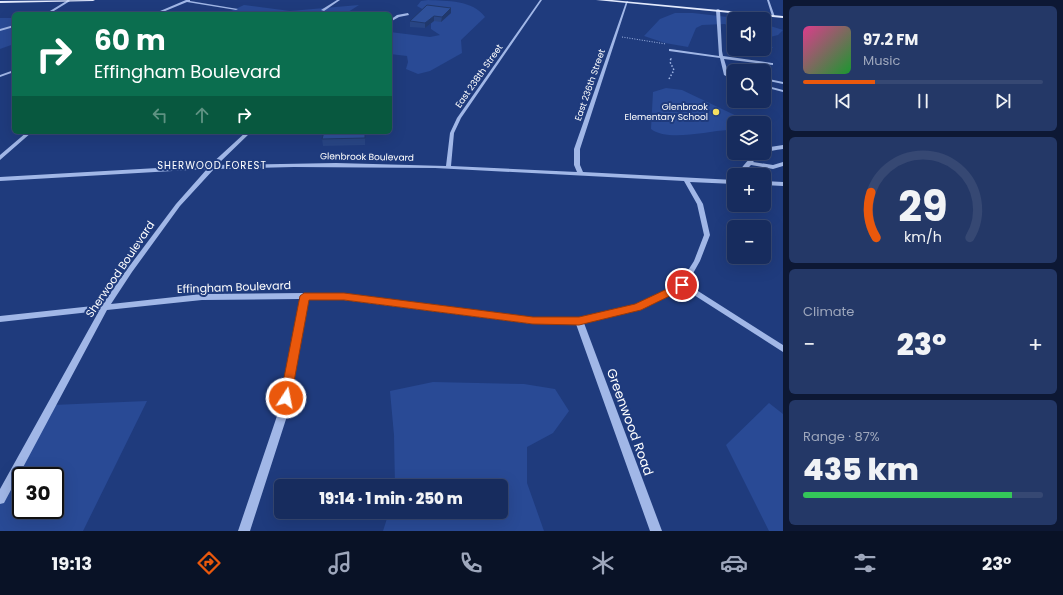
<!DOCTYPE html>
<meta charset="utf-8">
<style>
:root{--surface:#172c5e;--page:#243867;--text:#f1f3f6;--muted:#9ea7bc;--line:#364873;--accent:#ea580c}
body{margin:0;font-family:Poppins,sans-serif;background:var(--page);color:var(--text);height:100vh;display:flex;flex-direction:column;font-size:15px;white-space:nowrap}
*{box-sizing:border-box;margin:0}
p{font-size:13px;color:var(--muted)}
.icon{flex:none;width:22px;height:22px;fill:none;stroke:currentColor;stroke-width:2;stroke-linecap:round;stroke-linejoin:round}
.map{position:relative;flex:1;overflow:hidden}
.drawer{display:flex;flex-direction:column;gap:6px;padding:6px;background:#0d1834;width:280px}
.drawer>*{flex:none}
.banner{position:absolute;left:12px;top:12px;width:380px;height:122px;border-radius:6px;box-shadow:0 4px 16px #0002,0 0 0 1px var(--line);background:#0b6e4f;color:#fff;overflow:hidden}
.tools{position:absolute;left:727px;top:12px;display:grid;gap:8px}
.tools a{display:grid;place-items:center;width:44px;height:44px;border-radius:6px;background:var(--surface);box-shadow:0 4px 16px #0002,0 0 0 1px var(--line);font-size:20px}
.speed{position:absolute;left:12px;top:467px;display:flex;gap:8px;font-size:20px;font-weight:700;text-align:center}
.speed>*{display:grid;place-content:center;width:52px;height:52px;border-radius:50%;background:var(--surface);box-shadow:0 4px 16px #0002,0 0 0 1px var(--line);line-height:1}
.speed .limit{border:2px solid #111;border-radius:6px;background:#fff;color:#111}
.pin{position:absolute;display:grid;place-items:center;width:34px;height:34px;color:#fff;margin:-17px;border:2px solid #fff;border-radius:50%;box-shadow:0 1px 4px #0007}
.me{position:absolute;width:44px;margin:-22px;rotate:11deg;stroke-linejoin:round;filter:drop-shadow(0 0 3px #0008)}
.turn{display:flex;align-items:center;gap:14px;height:84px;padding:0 16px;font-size:18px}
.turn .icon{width:52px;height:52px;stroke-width:2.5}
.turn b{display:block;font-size:28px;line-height:34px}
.lanes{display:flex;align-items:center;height:38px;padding:0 16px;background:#0003;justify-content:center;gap:20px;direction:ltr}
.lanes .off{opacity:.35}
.big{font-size:30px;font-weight:800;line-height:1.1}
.drawer .card{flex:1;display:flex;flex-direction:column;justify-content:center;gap:6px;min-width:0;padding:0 14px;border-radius:6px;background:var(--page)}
.drawer .dial{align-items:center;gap:0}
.dial svg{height:104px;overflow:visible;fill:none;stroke:var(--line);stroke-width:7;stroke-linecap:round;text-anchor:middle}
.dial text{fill:var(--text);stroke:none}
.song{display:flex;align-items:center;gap:12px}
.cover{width:48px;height:48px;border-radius:6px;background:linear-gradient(135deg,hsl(330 70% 55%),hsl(130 70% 35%))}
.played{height:4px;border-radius:2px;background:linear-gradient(90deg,var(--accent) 30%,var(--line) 30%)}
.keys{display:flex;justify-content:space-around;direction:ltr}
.heat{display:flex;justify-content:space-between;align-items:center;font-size:22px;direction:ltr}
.charge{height:6px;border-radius:3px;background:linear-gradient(90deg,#34c759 87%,var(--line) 0)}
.trip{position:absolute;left:274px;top:479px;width:234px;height:40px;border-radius:6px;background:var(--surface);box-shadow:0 4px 16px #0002,0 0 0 1px var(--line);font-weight:800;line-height:40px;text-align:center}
.menu{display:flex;height:64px;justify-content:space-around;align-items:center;background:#091226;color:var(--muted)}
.menu .icon{width:28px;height:28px}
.menu .selected{color:var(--accent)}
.menu b{font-size:18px;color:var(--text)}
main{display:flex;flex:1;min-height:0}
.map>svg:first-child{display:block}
.green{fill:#294a95;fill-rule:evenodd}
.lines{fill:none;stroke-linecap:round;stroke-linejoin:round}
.path-far1{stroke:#a1b7e7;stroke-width:1;stroke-dasharray:1 1.5;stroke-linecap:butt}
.path{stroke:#a1b7e7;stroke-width:1.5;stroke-dasharray:1.5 2;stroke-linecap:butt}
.minor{fill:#a1b7e7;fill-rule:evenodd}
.major{fill:#e3eafd;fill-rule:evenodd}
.wall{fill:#284584}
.shaded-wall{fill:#20386c}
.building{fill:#2e509a;stroke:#20386c}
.route{fill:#ea580c;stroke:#983908}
.poi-dot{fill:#f5df61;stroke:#1f3b7d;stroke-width:1.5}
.labels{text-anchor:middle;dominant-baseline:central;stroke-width:4;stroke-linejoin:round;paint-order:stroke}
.far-street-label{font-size:9px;fill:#fff;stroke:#1f3b7d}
.far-poi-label{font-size:9px;fill:#fff;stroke:#1f3b7d;text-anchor:end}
.far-neighbourhood-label{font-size:10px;letter-spacing:1px;fill:#fff;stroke:#1f3b7d}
.street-label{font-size:11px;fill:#fff;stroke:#1f3b7d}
.near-street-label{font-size:13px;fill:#fff;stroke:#1f3b7d}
</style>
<main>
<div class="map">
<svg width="783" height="531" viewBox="0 0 783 531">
<rect width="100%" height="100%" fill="#1f3b7d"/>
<!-- green -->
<path class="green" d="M428,0C447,1 473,0 485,17L461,40L462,53L430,71L418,74L406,69L408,62L407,56L390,54V32L430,37L440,35L431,29V14L417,6L421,1Z
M244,5L290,11L359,5L345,14H225Z
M675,13H693L745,19H734V31L725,24L702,25L696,28L688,47L665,43L644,36L660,19Z
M0,18H14V44L0,49Z
M764,24L783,30L778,35L770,37L768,40L773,48L760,49H764Z
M666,88L682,90L743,119L745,123H734V129L728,130C707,131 668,142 651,129L653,92Z
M433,382L524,384L555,389L569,411L553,433L527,447V483L544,531H383L389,512H501V486H395L394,435L390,391Z
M147,401L83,531H0V499L53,405ZM21,476H55V510H21Z
M769,403L783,414V531H769L726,445Z"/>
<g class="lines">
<!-- path-far1 -->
<path class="path-far1" d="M622,37L666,44
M671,59V57"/>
<!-- path -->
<path class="path" d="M669,79L674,70L670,62L671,58"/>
<!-- minor -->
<path class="minor" d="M68,0L70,1L49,14H45Z
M186,0H190V1L238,9L236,10L187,2L158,14H153Z
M337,0H340L324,11L321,10Z
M540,0H542L461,118L454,133L451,166L577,172L574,165V149L626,2L628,1L580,149V165L583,172L734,180V184L690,182L703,204L710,235L700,261L687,284L783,345V352L683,288L641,309L584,323L662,531H650L576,324H533L344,300L307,299L288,413L250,531H238L278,413L300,299L202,300L107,310L4,503L0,504V489L99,311L0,322V316L102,305L128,268L176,204L207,169L0,181V177L210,165L246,132H251L217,165L336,163L446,166L450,133L457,118ZM294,167L435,168L684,181L697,204L704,235L694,261L680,283L636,305L579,318H533L344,294L304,293L202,294L111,304L132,272L180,206L214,169Z
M767,0H769L775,17L772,16Z
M718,9L720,10L722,51L723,56L772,63H773V65L724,59L727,69L734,72V74L727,72L728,74L734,77V80L724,75L720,58L669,51V49H670L719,56L716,10Z
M408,13L409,15L399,17L390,22V20L397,15Z
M14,25V27L0,31V29Z
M14,70V72L0,77V75Z
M764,78L783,82V84L764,80Z
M764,85L783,90V92L764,87Z
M27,132H32L0,160V155Z
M783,145V149C772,150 761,153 753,162L773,165L783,162V166L773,169L751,165L744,172L745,175H739V171C746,163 752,153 764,153V150L770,147Z
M764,181L783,182V186L764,185Z"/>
<!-- major -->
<path class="major" d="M95,0L93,1L0,3V1Z
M596,0H612L783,16V18Z"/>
</g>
<!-- wall -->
<path class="wall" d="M427,5L451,13L441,22L434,21L425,28L410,27V21Z
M365,132V145L323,146L322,139Z"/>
<!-- shaded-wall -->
<path class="shaded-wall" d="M451,8V13L441,22L442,17Z
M434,16V21L425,28V23Z"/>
<!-- building -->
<path class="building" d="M427,5L451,8L442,17L434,16L425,23L410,21Z
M324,132H365V138L322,139Z"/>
<!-- route -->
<path class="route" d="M682,282L687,285L686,288L641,310L579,325L533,324L344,300H309L291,398L290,402L286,403L281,402L280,398L300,296L304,293H344L533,317H579L635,304Z"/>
<!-- markers -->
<circle class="poi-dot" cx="716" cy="112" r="4"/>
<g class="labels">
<!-- far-street labels -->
<g class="far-street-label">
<text transform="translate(479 76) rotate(-55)">East 238th Street</text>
<text transform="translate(590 85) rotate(-71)">East 236th Street</text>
<text transform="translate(367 157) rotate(1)">Glenbrook Boulevard</text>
</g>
<!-- far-poi labels -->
<g class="far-poi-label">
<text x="708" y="107">Glenbrook<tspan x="708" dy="10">Elementary School</tspan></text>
</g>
<!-- far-neighbourhood labels -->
<g class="far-neighbourhood-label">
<text x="212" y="165">SHERWOOD FOREST</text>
</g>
<!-- street labels -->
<g class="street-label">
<text transform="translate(120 269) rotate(-56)">Sherwood Boulevard</text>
<text transform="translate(234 287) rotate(-2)">Effingham Boulevard</text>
</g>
<!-- near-street labels -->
<g class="near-street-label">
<text transform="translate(630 422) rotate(70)">Greenwood Road</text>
</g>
</g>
</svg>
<div class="tools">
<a><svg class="icon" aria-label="sound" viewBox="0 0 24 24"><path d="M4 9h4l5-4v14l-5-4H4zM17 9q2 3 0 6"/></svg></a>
<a><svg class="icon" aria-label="search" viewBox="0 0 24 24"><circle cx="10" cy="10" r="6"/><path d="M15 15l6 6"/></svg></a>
<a><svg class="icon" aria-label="layers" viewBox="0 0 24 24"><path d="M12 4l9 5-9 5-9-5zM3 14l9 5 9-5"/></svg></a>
<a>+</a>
<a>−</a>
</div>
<div class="speed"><div class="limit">30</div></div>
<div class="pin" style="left:682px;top:285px;background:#d93025"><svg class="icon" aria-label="arrive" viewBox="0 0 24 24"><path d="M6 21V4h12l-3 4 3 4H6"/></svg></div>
<svg class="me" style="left:286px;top:398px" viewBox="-20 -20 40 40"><circle r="17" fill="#ea580c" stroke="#fff" stroke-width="3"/><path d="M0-11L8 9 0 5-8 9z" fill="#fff"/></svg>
<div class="trip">19:14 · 1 min · 250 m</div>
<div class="banner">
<div class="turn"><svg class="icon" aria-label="right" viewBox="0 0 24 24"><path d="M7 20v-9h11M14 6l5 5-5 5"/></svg><div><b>60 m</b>Effingham Boulevard</div></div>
<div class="lanes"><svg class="icon off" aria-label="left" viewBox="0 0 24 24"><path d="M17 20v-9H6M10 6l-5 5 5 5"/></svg><svg class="icon off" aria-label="ahead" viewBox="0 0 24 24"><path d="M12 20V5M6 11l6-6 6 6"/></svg><svg class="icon" aria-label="right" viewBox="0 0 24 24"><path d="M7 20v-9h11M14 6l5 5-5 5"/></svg></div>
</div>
</div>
<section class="drawer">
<div class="card">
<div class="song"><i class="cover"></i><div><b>97.2 FM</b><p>Music</p></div></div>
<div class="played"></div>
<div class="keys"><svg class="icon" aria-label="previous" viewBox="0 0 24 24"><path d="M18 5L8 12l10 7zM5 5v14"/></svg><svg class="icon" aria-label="pause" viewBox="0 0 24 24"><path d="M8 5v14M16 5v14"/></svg><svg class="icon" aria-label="next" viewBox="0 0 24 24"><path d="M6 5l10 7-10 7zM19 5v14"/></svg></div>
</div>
<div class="card dial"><svg viewBox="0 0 100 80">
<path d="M14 69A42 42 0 1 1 86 69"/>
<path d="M14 69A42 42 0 0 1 10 34" stroke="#ea580c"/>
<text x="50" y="56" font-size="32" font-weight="700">29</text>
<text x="50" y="72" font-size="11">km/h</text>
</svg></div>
<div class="card"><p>Climate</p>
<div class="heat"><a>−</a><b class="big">23°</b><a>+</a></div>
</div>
<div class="card"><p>Range · 87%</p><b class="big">435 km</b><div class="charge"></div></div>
</section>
</main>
<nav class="menu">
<b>19:13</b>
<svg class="icon selected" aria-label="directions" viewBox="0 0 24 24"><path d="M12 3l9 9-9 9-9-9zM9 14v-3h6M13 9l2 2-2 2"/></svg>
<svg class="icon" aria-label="music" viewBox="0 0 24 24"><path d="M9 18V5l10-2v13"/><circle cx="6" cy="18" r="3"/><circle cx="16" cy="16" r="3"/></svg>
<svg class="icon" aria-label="phone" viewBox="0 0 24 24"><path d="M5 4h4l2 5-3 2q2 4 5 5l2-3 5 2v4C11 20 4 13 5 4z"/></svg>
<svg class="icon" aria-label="climate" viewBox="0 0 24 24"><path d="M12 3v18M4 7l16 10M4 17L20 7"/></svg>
<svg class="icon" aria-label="car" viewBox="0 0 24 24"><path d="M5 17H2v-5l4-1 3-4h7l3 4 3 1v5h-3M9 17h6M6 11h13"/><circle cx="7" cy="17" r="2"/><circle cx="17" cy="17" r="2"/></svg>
<svg class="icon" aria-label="filters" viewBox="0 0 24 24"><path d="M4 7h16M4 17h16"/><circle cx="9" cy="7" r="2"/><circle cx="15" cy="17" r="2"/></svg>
<b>23°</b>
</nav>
